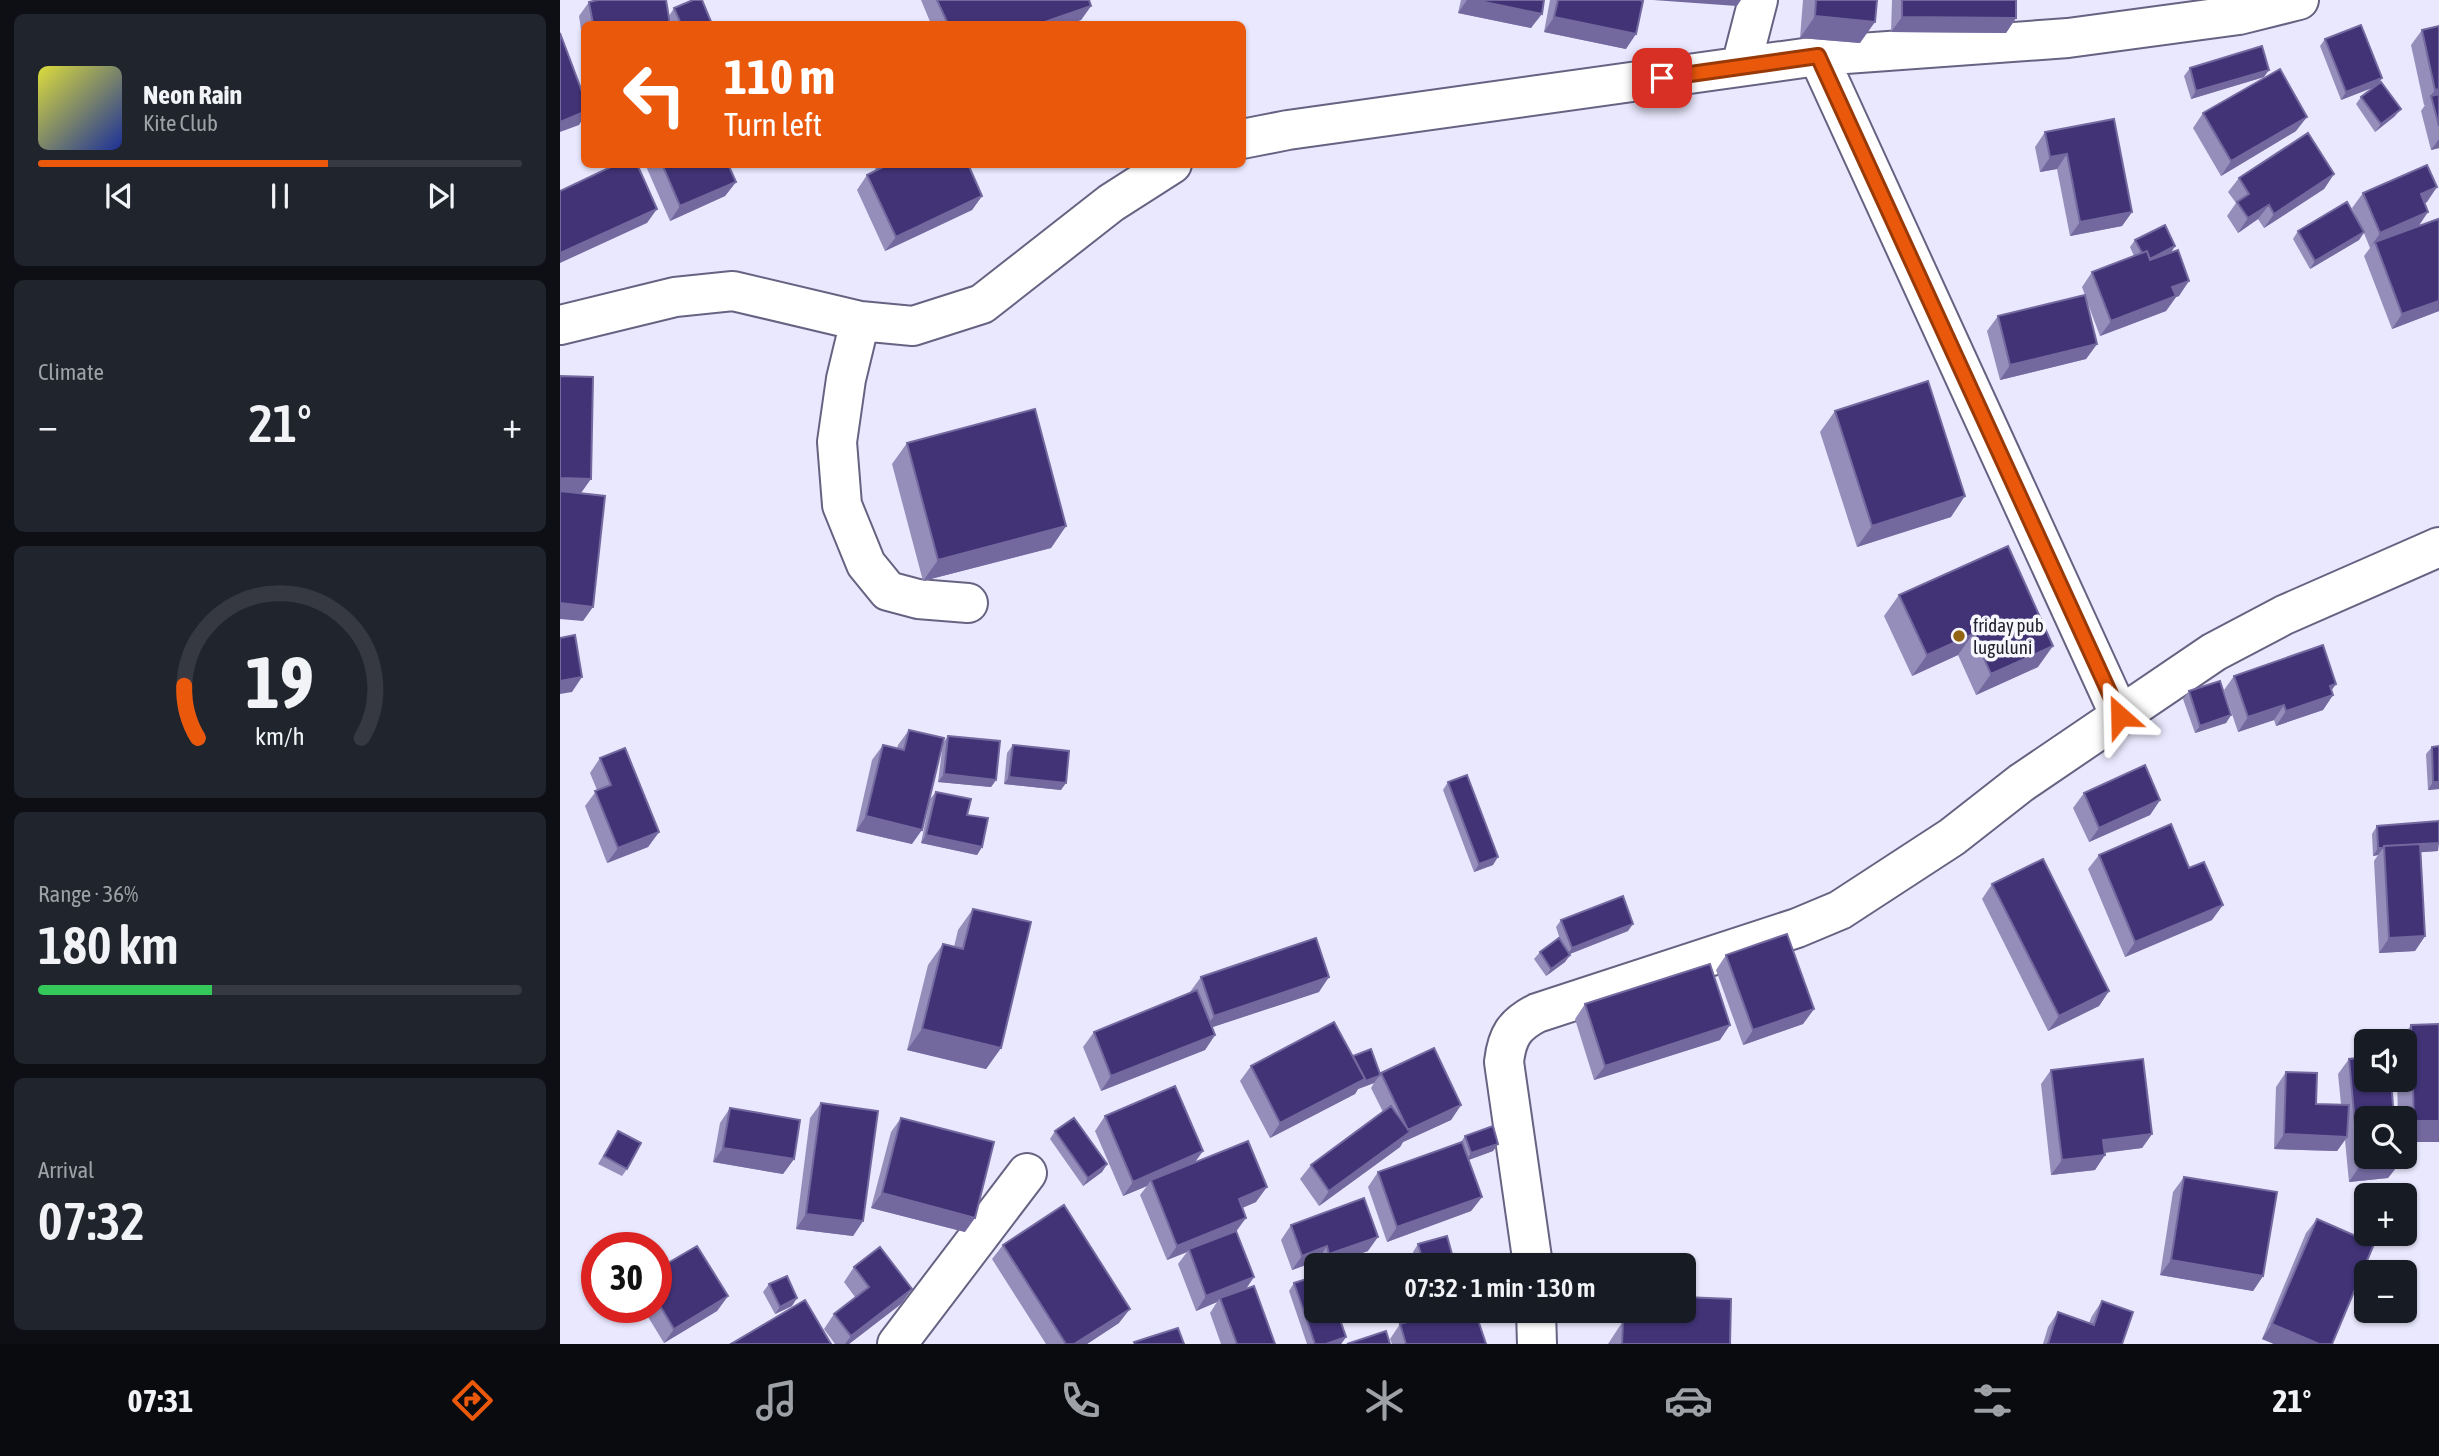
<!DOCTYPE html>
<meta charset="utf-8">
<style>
:root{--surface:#171b24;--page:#20242c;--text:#f1f3f6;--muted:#9ea1a6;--line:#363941;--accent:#ea580c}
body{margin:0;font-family:"Asap Condensed",sans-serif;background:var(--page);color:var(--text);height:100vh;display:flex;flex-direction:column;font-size:26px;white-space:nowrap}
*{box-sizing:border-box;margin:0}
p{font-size:23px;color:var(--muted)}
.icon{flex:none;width:38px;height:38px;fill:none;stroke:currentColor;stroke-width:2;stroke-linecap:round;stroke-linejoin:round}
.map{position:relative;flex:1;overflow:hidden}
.panel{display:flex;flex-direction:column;gap:14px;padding:14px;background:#0d0f14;width:560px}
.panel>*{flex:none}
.top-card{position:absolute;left:21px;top:21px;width:665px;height:147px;border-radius:10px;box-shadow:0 2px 5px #0004;background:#ea580c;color:#fff;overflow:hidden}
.buttons{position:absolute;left:1794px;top:1029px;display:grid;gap:14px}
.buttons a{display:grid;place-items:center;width:63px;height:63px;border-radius:10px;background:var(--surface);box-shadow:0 2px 5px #0004;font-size:35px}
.speed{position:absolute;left:21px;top:1232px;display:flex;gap:14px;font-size:35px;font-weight:700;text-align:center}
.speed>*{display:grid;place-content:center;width:91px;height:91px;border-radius:50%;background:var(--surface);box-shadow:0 2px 5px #0004;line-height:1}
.speed .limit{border:10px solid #d22;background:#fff;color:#111}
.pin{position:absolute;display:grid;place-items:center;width:60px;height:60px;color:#fff;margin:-30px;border-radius:14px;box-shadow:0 4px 10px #0006}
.me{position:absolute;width:77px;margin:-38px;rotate:335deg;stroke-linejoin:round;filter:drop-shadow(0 0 5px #0008)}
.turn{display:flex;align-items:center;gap:24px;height:147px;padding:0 28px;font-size:32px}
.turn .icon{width:91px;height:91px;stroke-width:2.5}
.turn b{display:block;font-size:49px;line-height:60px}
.big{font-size:52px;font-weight:600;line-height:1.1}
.panel .tile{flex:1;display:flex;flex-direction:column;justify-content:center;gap:10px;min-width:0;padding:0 24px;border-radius:10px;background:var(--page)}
.panel .dial{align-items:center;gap:0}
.dial svg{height:182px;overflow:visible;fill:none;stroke:var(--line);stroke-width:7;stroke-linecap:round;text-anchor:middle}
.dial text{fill:var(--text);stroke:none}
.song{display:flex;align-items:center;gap:21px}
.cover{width:84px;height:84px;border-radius:10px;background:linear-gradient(135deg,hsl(60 70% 55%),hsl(230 70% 35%))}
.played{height:7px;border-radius:4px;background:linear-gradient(90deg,var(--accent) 60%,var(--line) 60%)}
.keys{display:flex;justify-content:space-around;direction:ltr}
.heat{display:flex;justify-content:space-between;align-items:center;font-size:38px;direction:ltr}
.charge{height:10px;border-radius:5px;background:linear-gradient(90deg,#34c759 36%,var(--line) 0)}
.trip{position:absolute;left:744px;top:1253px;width:392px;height:70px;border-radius:10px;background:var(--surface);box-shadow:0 2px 5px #0004;font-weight:600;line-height:70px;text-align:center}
.dock{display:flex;height:112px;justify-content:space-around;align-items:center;background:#090b0e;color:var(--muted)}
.dock .icon{width:49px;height:49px}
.dock .active{color:var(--accent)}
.dock b{font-size:32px;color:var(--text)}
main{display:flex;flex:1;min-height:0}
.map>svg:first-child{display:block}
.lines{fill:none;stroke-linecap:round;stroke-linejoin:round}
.street-casing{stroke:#666282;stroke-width:42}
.street{stroke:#fff;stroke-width:38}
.wall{fill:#958eba}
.shaded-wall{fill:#73699f}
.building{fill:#413376;stroke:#73699f;stroke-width:2}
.route-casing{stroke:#983908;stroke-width:18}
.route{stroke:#ea580c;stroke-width:12}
.poi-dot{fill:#936512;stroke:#f7f7fe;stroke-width:2.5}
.labels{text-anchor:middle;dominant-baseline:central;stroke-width:7;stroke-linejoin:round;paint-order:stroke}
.poi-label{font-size:19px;fill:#22202d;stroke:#f7f7fe;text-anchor:start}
</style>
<main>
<section class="panel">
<div class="tile">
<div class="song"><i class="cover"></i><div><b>Neon Rain</b><p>Kite Club</p></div></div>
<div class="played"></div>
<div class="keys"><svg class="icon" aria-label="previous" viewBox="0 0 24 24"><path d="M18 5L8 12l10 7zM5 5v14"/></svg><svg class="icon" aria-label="pause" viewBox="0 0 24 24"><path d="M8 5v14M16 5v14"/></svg><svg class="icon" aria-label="next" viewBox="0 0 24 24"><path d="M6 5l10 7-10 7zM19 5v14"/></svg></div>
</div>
<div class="tile"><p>Climate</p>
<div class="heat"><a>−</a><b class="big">21°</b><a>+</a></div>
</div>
<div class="tile dial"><svg viewBox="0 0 100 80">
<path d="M14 69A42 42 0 1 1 86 69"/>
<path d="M14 69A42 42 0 0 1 8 46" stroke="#ea580c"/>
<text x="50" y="56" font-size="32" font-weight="700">19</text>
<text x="50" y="72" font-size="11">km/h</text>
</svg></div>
<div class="tile"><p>Range · 36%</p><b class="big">180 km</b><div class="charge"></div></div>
<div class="tile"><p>Arrival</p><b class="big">07:32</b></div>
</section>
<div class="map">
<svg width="1879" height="1344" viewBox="0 0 1879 1344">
<rect width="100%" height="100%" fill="#e9e8fe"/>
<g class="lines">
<defs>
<path id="street" d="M1258,56L1560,716
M1181,66L1198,0
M682,139L728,130L1258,56L1508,38L1679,15L1739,0
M300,321L286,379L277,442L282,505L306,564L328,591L358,599L408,603
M0,325L115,297L173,291L300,321L353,326L422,304L551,203L612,164
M973,1265L944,1062C947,1036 954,1025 977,1013L1237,928L1280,910L1392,837L1461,783L1654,652L1724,615L1879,547
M976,1311L977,1344
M337,1344L467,1173"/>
</defs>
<!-- street casing -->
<use href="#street" class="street-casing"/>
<!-- street -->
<use href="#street" class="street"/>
</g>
<!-- wall -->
<path class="wall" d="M361,0H529L531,6L521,20L509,24H371Z
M901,0H984L971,28L898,13Z
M990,0H1079L1066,49L984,32Z
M1243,0H1317L1300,43L1240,38Z
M1332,0H1456V18L1446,33L1331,32Z
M29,2L109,16L114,8L152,24H112L109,17L110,24H24V50L19,16Z
M1879,26V148L1871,150L1861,111L1865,105H1864L1851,45L1862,30Z
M1765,39L1822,78L1818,84L1835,116L1815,132L1796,104L1801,97L1814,87L1781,100L1760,46Z
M1630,68L1704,77L1631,99L1624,76Z
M1643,113L1736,131L1661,176L1633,128Z
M1485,132L1572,212L1562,226L1510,236L1497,169L1480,172L1475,147Z
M85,164H168L176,182L165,196L110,221Z
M313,164H408L422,196L412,210L325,251L297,190L307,175L316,170Z
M1774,174L1764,189L1704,228L1698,219L1678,233L1667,216L1676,203L1668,192L1679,178Z
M1803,193L1867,202L1865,203L1859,225L1879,221V311L1832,329L1804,256L1810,248L1804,233L1799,240L1750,269L1733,239L1738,231L1799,223L1792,208Z
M1575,240L1615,246L1611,252L1619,296L1616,297L1606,311L1540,336L1525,296L1537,344L1526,359L1440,380L1427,331L1438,316L1525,295L1522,287L1532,272L1574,256L1570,247Z
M1275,411L1391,517L1297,547L1260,432Z
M347,443L506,526L491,548L363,581L332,464Z
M1339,595L1478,667L1416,695L1398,655L1352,676L1324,616Z
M1674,676L1776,684L1771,690L1773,695L1763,710L1716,726L1714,720L1678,732L1664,690Z
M1629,691L1671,715L1666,723L1635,733L1623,699Z
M349,730L352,844L296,831L312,760L323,745L337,749L338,745Z
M388,736L436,780L431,787L378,782L383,743Z
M453,745L501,790L444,784L447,753Z
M1872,747L1879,789L1868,790L1866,754Z
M40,758L99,832L88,847L47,863L25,806L37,790L30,773Z
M888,782L933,865L914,872L883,790Z
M376,792L407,815L422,847L417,855L361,843L370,799Z
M1524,793L1600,800L1590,815L1529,842L1513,808Z
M1817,826L1878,851L1861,852L1865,936L1855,951L1819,953L1814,861L1818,855L1813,856L1812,834Z
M1539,855L1629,868L1652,920L1565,957L1528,869Z
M1432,884L1549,991L1539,1006L1488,1031L1422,899Z
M413,909L441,1048L426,1069L347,1050L368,965L383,944L394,947L398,930Z
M1001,920L1068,931L1010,954L1005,962L986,976L974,959L980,952L1001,942L996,927Z
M1166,955L1254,1009L1243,1024L1183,1045L1156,970Z
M641,977L759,992L652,1027L655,1035L645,1050L541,1091L523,1047L534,1032L631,993L630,992Z
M1025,1004L1160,1040L1034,1080L1015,1019Z
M1851,1025L1879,1142H1844V1118H1838L1837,1080H1844V1041H1840Z
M793,1056L820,1074L821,1073L901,1105L891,1120L843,1142L840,1147L759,1206L740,1179L751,1165L823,1112L811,1088L814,1083L798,1089L795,1094L710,1138L680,1081L691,1066Z
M1789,1059L1839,1164L1828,1178L1789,1182L1785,1140L1777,1151L1714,1149L1716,1087L1726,1072L1756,1104H1781L1778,1074Z
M1491,1070L1592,1134L1582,1148L1545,1153L1535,1170L1491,1175L1481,1084Z
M261,1103L303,1221L293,1236L236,1229L250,1118Z
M170,1108L234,1159L223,1174L153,1162L160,1123Z
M545,1116L635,1162L696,1202L682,1208L676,1232L686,1289L715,1344H661L650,1313L657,1302L636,1311L618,1264L627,1252L607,1260L580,1195L587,1186L563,1196L535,1131Z
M341,1118L405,1232L311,1208L331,1132Z
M58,1131L67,1169L62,1176L38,1164Z
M495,1131L547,1164L542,1172L523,1186L490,1139Z
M905,1136L938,1144L933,1151L908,1160L922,1197L911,1211L827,1242L808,1187L818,1172L901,1142Z
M1624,1177L1703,1276L1693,1291L1600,1275L1613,1192Z
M1757,1219L1772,1344H1714L1702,1339L1746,1233Z
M731,1225L808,1251L768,1265H758L757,1261L732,1270L721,1240Z
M858,1244L895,1265H856L853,1252Z
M443,1245L559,1323L527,1344H486L432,1259Z
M294,1267L352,1289L341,1304L289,1344H275L264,1329L274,1314L295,1297L284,1282Z
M96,1270L168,1296L157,1311L104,1343L82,1307H96Z
M734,1283L786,1337L781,1344H747L729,1291Z
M209,1284L232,1306L215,1314L203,1292Z
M1542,1301L1562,1344H1483L1488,1327L1498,1312L1529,1323L1532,1316Z
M868,1311H954L917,1316L926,1344H832L830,1339L840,1324L869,1316Z
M1075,1311H1124L1170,1344H1048L1063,1321L1071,1322V1317Z"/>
<!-- shaded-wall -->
<path class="shaded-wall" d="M907,0H915L982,14L971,28L898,13Z
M1093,0H1181L1177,6Z
M531,6L521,20L509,24H479Z
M1255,16L1315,22L1300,43L1240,38Z
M994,17L1076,34L1066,49L984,32Z
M1342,17L1456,18L1446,33L1331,32Z
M1709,70L1704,77L1631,99L1636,91Z
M1822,78L1817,86L1781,100L1786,92Z
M1879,89V102L1871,96L1864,105L1875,90Z
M1841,109L1835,116L1815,132L1821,124Z
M24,112V117L19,125L0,132V122Z
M1747,117L1736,131L1661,176L1671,161Z
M1879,139V148L1871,150Z
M1507,154L1497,169L1480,172L1490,157Z
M1774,174L1764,189L1704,228L1714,214Z
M176,182L165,196L110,221L120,206Z
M1877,187L1867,202L1851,209L1861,194Z
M422,196L412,210L325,251L336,237Z
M1709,205L1698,219L1678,233L1688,218Z
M97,209L87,223L0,263V253Z
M1572,212L1562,226L1510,236L1520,222Z
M1868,212L1858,227L1815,242L1810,248L1820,233Z
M1804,232L1799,240L1750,269L1755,261Z
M1615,246L1610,254L1581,268L1586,261Z
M1629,281L1619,296L1616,297L1606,311L1540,336L1551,321L1612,287Z
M1879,301V311L1832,329L1842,314Z
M1537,344L1526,359L1440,380L1450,365Z
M0,478L31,479L21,493H0Z
M1405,496L1391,517L1297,547L1312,526Z
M506,526L491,548L363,581L378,560Z
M0,603L33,607L23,621L0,619Z
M1413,634L1398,655L1352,676L1367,655Z
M1493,646L1478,667L1416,695L1431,674Z
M22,677L12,692L0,694V681Z
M1776,684L1766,698L1773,695L1763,710L1716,726L1726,711L1770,686Z
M1724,705L1714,720L1678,732L1688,717Z
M1671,715L1666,723L1635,733L1640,726Z
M384,774L436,780L431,787L378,782Z
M449,777L506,783L501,790L444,784Z
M1873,782H1879V789L1868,790Z
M1600,800L1590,815L1529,842L1539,828Z
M306,816L362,830L352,844L296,831Z
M99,832L88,847L47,863L58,848Z
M366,835L422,847L417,855L361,843Z
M1879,843L1878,851L1824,855V848Z
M1818,848H1823L1818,855L1813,856Z
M938,857L933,865L914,872L919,864Z
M1663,905L1652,920L1565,957L1575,942Z
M1073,924L1068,931L1007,955L1012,948Z
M1865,936L1855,951L1819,953L1829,938Z
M1010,955L1005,962L986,976L991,969Z
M769,977L759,992L644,1030L654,1016Z
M1549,991L1539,1006L1488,1031L1499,1016Z
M1254,1009L1243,1024L1183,1045L1193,1030Z
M1170,1025L1160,1040L1034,1080L1045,1066Z
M362,1029L441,1048L426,1069L347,1050Z
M655,1035L645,1050L541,1091L551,1076Z
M819,1076L814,1083L798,1089L795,1094L710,1138L720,1123L805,1079Z
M901,1105L891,1120L843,1142L840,1147L759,1206L769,1191L848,1130Z
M1854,1121H1879V1142H1844V1134Z
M1592,1134L1582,1148L1532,1154L1543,1140Z
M1724,1134L1787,1137L1777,1151L1714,1149Z
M938,1144L933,1151L906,1161L911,1153Z
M163,1148L234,1159L223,1174L153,1162Z
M643,1151L633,1165L591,1180L587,1186L563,1196L573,1182Z
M1545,1155L1535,1170L1491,1175L1502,1160Z
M547,1164L542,1172L523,1186L528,1178Z
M1839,1164L1828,1178L1789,1182L1799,1167Z
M707,1187L696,1202L668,1214L679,1199Z
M322,1193L415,1218L405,1232L311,1208Z
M922,1197L911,1211L827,1242L837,1227Z
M246,1214L303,1221L293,1236L236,1229Z
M686,1218L675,1233L629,1249L627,1252L607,1260L617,1246Z
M818,1237L808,1251L768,1265H761L769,1254Z
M767,1246L757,1261L732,1270L742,1256Z
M1611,1260L1703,1276L1693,1291L1600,1275Z
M694,1277L684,1292L660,1298L657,1302L636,1311L646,1296Z
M352,1289L341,1304L289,1344H285L291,1336Z
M168,1296L157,1311L104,1343L114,1329Z
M237,1298L232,1306L215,1314L220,1307Z
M570,1309L559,1323L527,1344H514Z
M875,1311H899L870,1318Z
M920,1311H954L916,1316Z
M1712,1324L1759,1344H1714L1702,1339Z
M786,1337L781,1344H766Z"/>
<!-- building -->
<path class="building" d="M38,0H106L110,24H33L29,2Z
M133,0H142L152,24H121L114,8Z
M377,0H529L531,6L479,24H388Z
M915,0H984L982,14Z
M998,0H1079L1083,1L1076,34L994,17Z
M1256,0H1317L1315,22L1255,16Z
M1342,0H1456V18L1342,17Z
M1801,25L1822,78L1786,92L1765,39Z
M1879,26V89L1875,90L1862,30Z
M0,33L24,97V112L0,122Z
M1702,46L1709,70L1636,91L1630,68Z
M1720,69L1747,117L1671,161L1643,113Z
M1821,82L1841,109L1821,124L1801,97Z
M1879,94V126L1871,96Z
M1554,119L1572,212L1520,222L1507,154L1490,157L1485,132Z
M1748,133L1774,174L1714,214L1709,205L1688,218L1677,202L1689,194L1679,178Z
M57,164H77L97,209L0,253V191Z
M102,164H168L176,182L120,206Z
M329,164H408L422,196L336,237L307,175Z
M1867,165L1877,187L1861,194L1868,212L1820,233L1803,193Z
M1787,202L1804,232L1755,261L1738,231Z
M1878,219L1879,221V301L1842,314L1815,242Z
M1605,225L1615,246L1590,259L1587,251L1582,253L1575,240Z
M1618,250L1629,281L1612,287L1616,296L1551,321L1532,272L1587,251L1590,260Z
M1525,295L1537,344L1450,365L1438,316Z
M0,376L33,377L31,479L0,478Z
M1368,381L1405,496L1312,526L1275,411Z
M475,409L506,526L378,560L347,443Z
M0,491L45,496L33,607L0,603Z
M1448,546L1493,646L1431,674L1413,634L1367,655L1339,595Z
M15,635L22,677L0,681V638Z
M1763,645L1776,684L1770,686L1773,695L1726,711L1724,705L1688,717L1674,676Z
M1660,681L1671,715L1640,726L1629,691Z
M349,730L384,738L362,830L306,816L323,745L344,750Z
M388,736L440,741L436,780L384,774Z
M453,745L509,751L506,783L449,777Z
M1879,746V782H1873L1872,747Z
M65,748L99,832L58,848L35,791L51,785L40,758Z
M1585,765L1600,800L1539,828L1524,793Z
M907,775L938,857L919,864L888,782Z
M376,792L411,799L407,815L428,818L422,847L366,835Z
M1879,821V843L1824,846V848H1818L1817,826Z
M1611,824L1629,868L1644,862L1663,905L1575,942L1539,855Z
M1860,844L1865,936L1829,938L1824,846Z
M1483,859L1549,991L1499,1016L1432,884Z
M1063,896L1073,924L1012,948L1001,920Z
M413,909L471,922L441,1048L362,1029L383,944L403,949Z
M1227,934L1254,1009L1193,1030L1166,955Z
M756,938L769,977L654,1016L641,977Z
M999,938L1010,955L991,969L980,952Z
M1150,964L1170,1025L1045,1066L1025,1004Z
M637,990L655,1035L551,1076L534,1032Z
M774,1022L805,1079L720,1123L691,1066Z
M1879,1024V1121H1854L1851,1025Z
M874,1048L901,1105L848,1130L821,1073Z
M811,1049L820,1074L819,1076L803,1082L805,1079L793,1056Z
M1806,1057V1080H1831L1834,1118H1806V1157H1838L1839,1164L1799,1167L1789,1059Z
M1583,1059L1592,1134L1543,1140L1545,1155L1502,1160L1491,1070Z
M1726,1072L1757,1073L1756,1104L1789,1105L1787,1137L1724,1134Z
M615,1086L643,1151L573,1182L545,1116Z
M261,1103L318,1111L303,1221L246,1214Z
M831,1106L850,1132L769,1191L751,1165Z
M170,1108L240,1120L234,1159L163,1148Z
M341,1118L434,1142L415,1218L322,1193Z
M514,1118L547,1164L528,1178L495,1131Z
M933,1126L938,1144L911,1153L905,1136Z
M58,1131L81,1143L67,1169L44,1156Z
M688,1141L707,1187L679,1199L686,1218L617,1246L591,1180Z
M902,1142L922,1197L837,1227L818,1172Z
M1624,1177L1717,1192L1703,1276L1611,1260Z
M804,1198L818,1237L769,1254L767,1246L742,1256L731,1225Z
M504,1205L570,1309L514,1344H506L443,1245Z
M1757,1219L1814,1244L1772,1344H1759L1712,1324Z
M676,1231L694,1277L646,1296L629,1249Z
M887,1236L895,1265H864L858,1244Z
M137,1246L168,1296L114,1329L96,1299V1270Z
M320,1247L352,1289L291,1336L274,1314L309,1287L294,1267Z
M227,1276L237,1298L220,1307L209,1284Z
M756,1276V1311H777L786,1337L766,1344H755L734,1283Z
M694,1286L715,1344H677L660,1298Z
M1124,1297L1171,1299L1170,1344H1062L1063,1321L1085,1322V1311H1124Z
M245,1300L271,1344H171Z
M1542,1301L1573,1312L1562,1344H1488L1498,1312L1534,1325Z
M886,1311H915L926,1344H846L840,1324Z
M618,1328L624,1344H575L574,1342Z
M826,1331L830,1344H787Z"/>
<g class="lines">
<defs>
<path id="route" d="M1102,78L1258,56L1560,716"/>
</defs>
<!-- route casing -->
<use href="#route" class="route-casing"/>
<!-- route -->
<use href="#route" class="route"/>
</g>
<!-- markers -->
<circle class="poi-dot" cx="1399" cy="636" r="7"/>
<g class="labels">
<!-- poi labels -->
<g class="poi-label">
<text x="1413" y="625">friday pub<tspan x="1413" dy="22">luguluni</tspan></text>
</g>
</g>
</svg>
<div class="buttons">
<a><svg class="icon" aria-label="sound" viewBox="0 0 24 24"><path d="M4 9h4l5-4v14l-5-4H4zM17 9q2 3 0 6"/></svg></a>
<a><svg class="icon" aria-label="search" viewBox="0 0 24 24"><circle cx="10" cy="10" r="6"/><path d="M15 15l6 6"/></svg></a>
<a>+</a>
<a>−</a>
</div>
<div class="speed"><div class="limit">30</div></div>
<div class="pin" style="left:1102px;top:78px;background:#d93025"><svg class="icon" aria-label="arrive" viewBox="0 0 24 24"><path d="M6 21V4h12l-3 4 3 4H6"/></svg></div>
<svg class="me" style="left:1560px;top:716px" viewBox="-20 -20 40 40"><path d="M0-17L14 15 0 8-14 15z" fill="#ea580c" stroke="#fff" stroke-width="4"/></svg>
<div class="trip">07:32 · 1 min · 130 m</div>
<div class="top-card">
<div class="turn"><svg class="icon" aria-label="left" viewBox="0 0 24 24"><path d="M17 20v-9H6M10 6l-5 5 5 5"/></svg><div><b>110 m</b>Turn left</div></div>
</div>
</div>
</main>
<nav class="dock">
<b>07:31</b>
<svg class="icon active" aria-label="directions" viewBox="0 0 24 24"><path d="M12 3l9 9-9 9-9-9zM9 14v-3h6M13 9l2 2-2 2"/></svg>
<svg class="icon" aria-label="music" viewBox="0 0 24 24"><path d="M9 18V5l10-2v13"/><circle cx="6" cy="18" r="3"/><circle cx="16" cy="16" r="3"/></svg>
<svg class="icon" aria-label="phone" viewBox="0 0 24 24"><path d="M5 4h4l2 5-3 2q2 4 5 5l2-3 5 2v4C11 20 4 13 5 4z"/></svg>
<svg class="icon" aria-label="climate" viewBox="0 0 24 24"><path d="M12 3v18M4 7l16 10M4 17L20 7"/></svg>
<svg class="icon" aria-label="car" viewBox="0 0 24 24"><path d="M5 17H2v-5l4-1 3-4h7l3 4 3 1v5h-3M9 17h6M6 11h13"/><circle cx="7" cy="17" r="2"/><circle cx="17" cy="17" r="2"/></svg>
<svg class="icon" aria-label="filters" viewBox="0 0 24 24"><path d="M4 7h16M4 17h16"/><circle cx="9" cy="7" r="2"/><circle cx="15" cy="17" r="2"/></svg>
<b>21°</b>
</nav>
